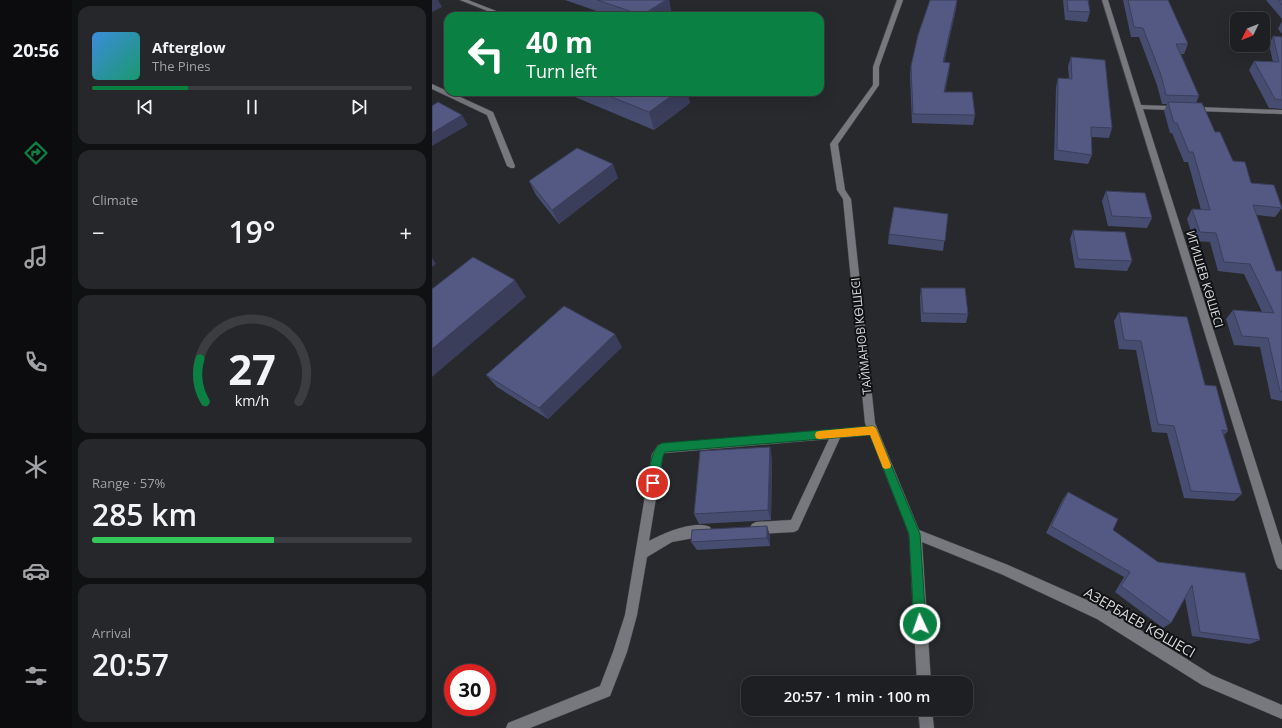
<!DOCTYPE html>
<meta charset="utf-8">
<style>
:root{--surface:#1e1f22;--page:#26272a;--text:#f1f3f6;--muted:#a1a2a5;--line:#3c3d40;--accent:#0b8043}
body{margin:0;font-family:"Open Sans",sans-serif;background:var(--page);color:var(--text);height:100vh;display:flex;flex-direction:column;font-size:15px;white-space:nowrap}
*{box-sizing:border-box;margin:0}
p{font-size:13px;color:var(--muted)}
.icon{flex:none;width:22px;height:22px;fill:none;stroke:currentColor;stroke-width:2;stroke-linecap:round;stroke-linejoin:round}
.map{position:relative;flex:1;overflow:hidden}
.panel{display:flex;flex-direction:column;gap:6px;padding:6px;background:#101113;width:360px}
.panel>*{flex:none}
.hud{position:absolute;left:12px;top:12px;width:380px;height:84px;border-radius:12px;box-shadow:0 4px 16px #0002,0 0 0 1px var(--line);background:#0b8043;color:#fff;overflow:hidden}
.needle{width:26px;rotate:227deg}
.fabs{position:absolute;left:798px;top:12px;display:grid;gap:8px}
.fabs a{display:grid;place-items:center;width:40px;height:40px;border-radius:8px;background:var(--surface);box-shadow:0 4px 16px #0002,0 0 0 1px var(--line);font-size:20px}
.speed{position:absolute;left:12px;top:664px;display:flex;gap:8px;font-size:20px;font-weight:700;text-align:center}
.speed>*{display:grid;place-content:center;width:52px;height:52px;border-radius:50%;background:var(--surface);box-shadow:0 4px 16px #0002,0 0 0 1px var(--line);line-height:1}
.speed .limit{border:6px solid #d22;background:#fff;color:#111}
.pin{position:absolute;display:grid;place-items:center;width:34px;height:34px;color:#fff;margin:-17px;border:2px solid #fff;border-radius:50%;box-shadow:0 1px 4px #0007}
.me{position:absolute;width:44px;margin:-22px;rotate:357deg;stroke-linejoin:round;filter:drop-shadow(0 0 3px #0008)}
.turn{display:flex;align-items:center;gap:14px;height:84px;padding:0 16px;font-size:18px}
.turn .icon{width:52px;height:52px;stroke-width:2.5}
.turn b{display:block;font-size:28px;line-height:34px}
.big{font-size:30px;font-weight:600;line-height:1.1}
.panel .card{flex:1;display:flex;flex-direction:column;justify-content:center;gap:6px;min-width:0;padding:0 14px;border-radius:12px;background:var(--page)}
.panel .dial{align-items:center;gap:0}
.dial svg{height:104px;overflow:visible;fill:none;stroke:var(--line);stroke-width:7;stroke-linecap:round;text-anchor:middle}
.dial text{fill:var(--text);stroke:none}
.song{display:flex;align-items:center;gap:12px}
.cover{width:48px;height:48px;border-radius:6px;background:linear-gradient(135deg,hsl(210 70% 55%),hsl(160 70% 35%))}
.played{height:4px;border-radius:2px;background:linear-gradient(90deg,var(--accent) 30%,var(--line) 30%)}
.keys{display:flex;justify-content:space-around;direction:ltr}
.heat{display:flex;justify-content:space-between;align-items:center;font-size:22px;direction:ltr}
.charge{height:6px;border-radius:3px;background:linear-gradient(90deg,#34c759 57%,var(--line) 0)}
.trip{position:absolute;left:309px;top:676px;width:232px;height:40px;border-radius:12px;background:var(--surface);box-shadow:0 4px 16px #0002,0 0 0 1px var(--line);font-weight:600;line-height:40px;text-align:center}
main{display:flex;flex:1;min-height:0}
.tab-bar{display:flex;flex-direction:column;width:72px;justify-content:space-around;align-items:center;background:#0c0c0e;color:var(--muted)}
.tab-bar .icon{width:28px;height:28px}
.tab-bar .current{color:var(--accent)}
.tab-bar b{font-size:18px;color:var(--text)}
.map>svg:first-child{display:block}
.lines{fill:none;stroke-linecap:round;stroke-linejoin:round}
.lane-casing{stroke:#454649;stroke-width:1}
.street-casing{stroke:#454649;stroke-width:1}
.lane{fill:#77787d;fill-rule:evenodd}
.street{fill:#77787d;fill-rule:evenodd}
.wall{fill:#474d70}
.shaded-wall{fill:#3a3e5b}
.building{fill:#535982;stroke:#3a3e5b}
.route{fill:#0b8043;stroke:#07532c}
.slow{fill:#f59e0b}
.labels{text-anchor:middle;dominant-baseline:central;stroke-width:4;stroke-linejoin:round;paint-order:stroke}
.street-label{font-size:12px;fill:#dadadd;stroke:#111214}
.near-street-label{font-size:14px;fill:#dadadd;stroke:#111214}
</style>
<main>
<nav class="tab-bar">
<b>20:56</b>
<svg class="icon current" aria-label="directions" viewBox="0 0 24 24"><path d="M12 3l9 9-9 9-9-9zM9 14v-3h6M13 9l2 2-2 2"/></svg>
<svg class="icon" aria-label="music" viewBox="0 0 24 24"><path d="M9 18V5l10-2v13"/><circle cx="6" cy="18" r="3"/><circle cx="16" cy="16" r="3"/></svg>
<svg class="icon" aria-label="phone" viewBox="0 0 24 24"><path d="M5 4h4l2 5-3 2q2 4 5 5l2-3 5 2v4C11 20 4 13 5 4z"/></svg>
<svg class="icon" aria-label="climate" viewBox="0 0 24 24"><path d="M12 3v18M4 7l16 10M4 17L20 7"/></svg>
<svg class="icon" aria-label="car" viewBox="0 0 24 24"><path d="M5 17H2v-5l4-1 3-4h7l3 4 3 1v5h-3M9 17h6M6 11h13"/><circle cx="7" cy="17" r="2"/><circle cx="17" cy="17" r="2"/></svg>
<svg class="icon" aria-label="filters" viewBox="0 0 24 24"><path d="M4 7h16M4 17h16"/><circle cx="9" cy="7" r="2"/><circle cx="15" cy="17" r="2"/></svg>
</nav>
<section class="panel">
<div class="card">
<div class="song"><i class="cover"></i><div><b>Afterglow</b><p>The Pines</p></div></div>
<div class="played"></div>
<div class="keys"><svg class="icon" aria-label="previous" viewBox="0 0 24 24"><path d="M18 5L8 12l10 7zM5 5v14"/></svg><svg class="icon" aria-label="pause" viewBox="0 0 24 24"><path d="M8 5v14M16 5v14"/></svg><svg class="icon" aria-label="next" viewBox="0 0 24 24"><path d="M6 5l10 7-10 7zM19 5v14"/></svg></div>
</div>
<div class="card"><p>Climate</p>
<div class="heat"><a>−</a><b class="big">19°</b><a>+</a></div>
</div>
<div class="card dial"><svg viewBox="0 0 100 80">
<path d="M14 69A42 42 0 1 1 86 69"/>
<path d="M14 69A42 42 0 0 1 10 36" stroke="#0b8043"/>
<text x="50" y="56" font-size="32" font-weight="700">27</text>
<text x="50" y="72" font-size="11">km/h</text>
</svg></div>
<div class="card"><p>Range · 57%</p><b class="big">285 km</b><div class="charge"></div></div>
<div class="card"><p>Arrival</p><b class="big">20:57</b></div>
</section>
<div class="map">
<svg width="850" height="728" viewBox="0 0 850 728">
<rect width="100%" height="100%" fill="#28292d"/>
<g class="lines">
<defs>
<path id="lane" d="M28,0H36L77,16H68Z
M0,84L61,112L83,166L82,168H79L75,166L55,115L0,89Z
M441,426L445,428L446,431L445,434L408,438L366,530L362,532L324,534L320,532L318,528L320,524L324,522L359,520L397,439L233,453L231,455L217,541C232,533 262,520 278,527L280,531L278,535L240,542L215,557L205,615L195,652L178,696L98,728H74L76,723L168,686L181,652L193,615L220,454L226,445Z"/>
<path id="street" d="M465,0H471L447,67V85L406,144L413,190L419,199L443,423L487,530L576,565L675,609L780,675L850,705V719L770,685L665,619L569,574L490,542L499,683H485L477,534L433,423L411,199L405,190L398,144L441,85V67Z
M670,0H676L709,105L850,110V114L711,109L850,545V570L846,568L844,564Z
M486,709H500L502,728H488Z"/>
</defs>
<!-- lane casing -->
<use href="#lane" class="lane-casing"/>
<!-- street casing -->
<use href="#street" class="street-casing"/>
<!-- lane -->
<use href="#lane" class="lane"/>
<!-- street -->
<use href="#street" class="street"/>
</g>
<!-- wall -->
<path class="wall" d="M133,0H237L239,11L232,16H179Z
M525,0L524,9L512,62L518,63L513,92L543,115L541,125L480,123L478,75L479,66Z
M631,0H656L658,12L655,22L633,20Z
M691,0H736L756,44L752,54H749L767,96L764,103L801,161L819,183L850,208L843,217L825,215L844,271H850V401L839,399L828,347L802,345L794,319L801,310L830,312L812,274L786,271L778,242L762,241L755,219L760,209L769,210L756,162H752L740,133H738L732,111L735,104H730L725,85L707,37H699Z
M834,0H850V19Z
M850,21V34L846,29Z
M841,36L850,37V109L837,108L817,70L822,61L841,62L837,45Z
M639,57L680,128L677,138L660,137V155L656,164L622,160L624,87L626,78H637L636,66Z
M131,92H255L258,103L222,130Z
M186,178L127,224L104,195L97,181Z
M674,191L720,218L715,228L676,226L670,201Z
M516,214L511,251L456,244L457,234Z
M641,230L700,261L695,271L643,268L638,239Z
M489,288L536,314L534,323L489,322L488,297Z
M687,312L773,385L796,431L792,435L810,494L802,501L752,498L735,433L720,432L704,350L687,349L682,321Z
M190,347L116,419L65,387L54,375Z
M340,458L339,520L267,524L262,514Z
M636,492L681,530L726,562L813,573L828,640L818,644L760,636L753,598L739,623L731,628L683,592L692,577L614,533L631,499Z
M338,535V546L265,550L259,542Z"/>
<!-- shaded-wall -->
<path class="shaded-wall" d="M0,0H6L10,7L0,12Z
M234,0H237L239,11L232,16H210V15Z
M525,0L524,9L510,72L511,62Z
M518,63L517,73L511,101L512,92Z
M245,92H255L258,103L222,130L217,112Z
M30,115L36,125L0,146V133Z
M181,164L186,178L127,224L120,210Z
M0,258L4,264L0,267Z
M83,280L94,297L0,377V349Z
M183,334L190,347L116,419L107,408Z
M338,447L340,458L339,520L336,510Z
M335,526L338,535V546L335,538Z"/>
<!-- building -->
<path class="building" d="M165,0H234L210,15Z
M498,0H525L511,62L518,63L512,92H540L543,115L481,114L479,66L486,35Z
M635,0H656L658,12L636,11Z
M696,0H736L756,44H744L767,96L734,95L729,75L711,28L702,27Z
M846,0H850V5Z
M841,36L850,37V100L843,99L822,61L847,62Z
M639,57L673,60L680,128L659,127L660,155L625,150L626,78L640,79Z
M167,92H245L217,112Z
M6,102L30,115L0,133V106Z
M736,102L770,103L783,132H788L801,161L813,162L819,183L842,185L850,208L821,205L844,271H850V392L848,391L836,338L810,336L801,310L842,313L818,264L792,262L784,233L768,232L760,209L778,210L761,152H757L745,123H742Z
M145,148L181,164L120,210L97,181Z
M674,191L713,193L720,218L680,216Z
M462,207L516,214L513,241L457,234Z
M641,230L693,232L700,261L646,259Z
M41,257L83,280L0,349V289Z
M489,288H533L536,314L491,313Z
M132,306L183,334L107,408L54,375Z
M687,312L755,317L773,385L784,386L796,431L790,430L810,494L759,491L742,426L726,424L709,341L692,340Z
M338,447L336,510L262,514L268,451Z
M636,492L686,519L681,530L726,562L813,573L828,640L768,632L760,585L739,623L689,586L698,572L619,526Z
M335,526V538L259,542L260,530Z"/>
<!-- route -->
<path class="route" d="M441,426L444,428L445,431L488,534L494,624L492,628L488,629L484,628L482,624L477,534L438,435L233,452L231,456L225,486L221,488L217,486L216,483C218,472 218,448 230,443Z"/>
<!-- slow -->
<path class="slow" d="M441,426L444,428L459,465L458,468L454,469L451,468L438,435L387,439L384,438L383,435L384,432L387,431Z"/>
<g class="labels">
<!-- street labels -->
<g class="street-label">
<text transform="translate(773 279) rotate(73)">ИГИШЕВ КӨШЕСІ</text>
<text transform="translate(429 336) rotate(-96)">ТАЙМАНОВ КӨШЕСІ</text>
</g>
<!-- near-street labels -->
<g class="near-street-label">
<text transform="translate(708 622) rotate(30)">АЗЕРБАЕВ КӨШЕСІ</text>
</g>
</g>
</svg>
<div class="fabs">
<a><svg class="needle" viewBox="-14 -14 28 28"><path d="M0-13l5 13h-10z" fill="#e53935"/><path d="M0 13l5-13h-10z" fill="#a1a2a5"/></svg></a>
</div>
<div class="speed"><div class="limit">30</div></div>
<div class="pin" style="left:221px;top:483px;background:#d93025"><svg class="icon" aria-label="arrive" viewBox="0 0 24 24"><path d="M6 21V4h12l-3 4 3 4H6"/></svg></div>
<svg class="me" style="left:488px;top:624px" viewBox="-20 -20 40 40"><circle r="17" fill="#0b8043" stroke="#fff" stroke-width="3"/><path d="M0-11L8 9 0 5-8 9z" fill="#fff"/></svg>
<div class="trip">20:57 · 1 min · 100 m</div>
<div class="hud">
<div class="turn"><svg class="icon" aria-label="left" viewBox="0 0 24 24"><path d="M17 20v-9H6M10 6l-5 5 5 5"/></svg><div><b>40 m</b>Turn left</div></div>
</div>
</div>
</main>
